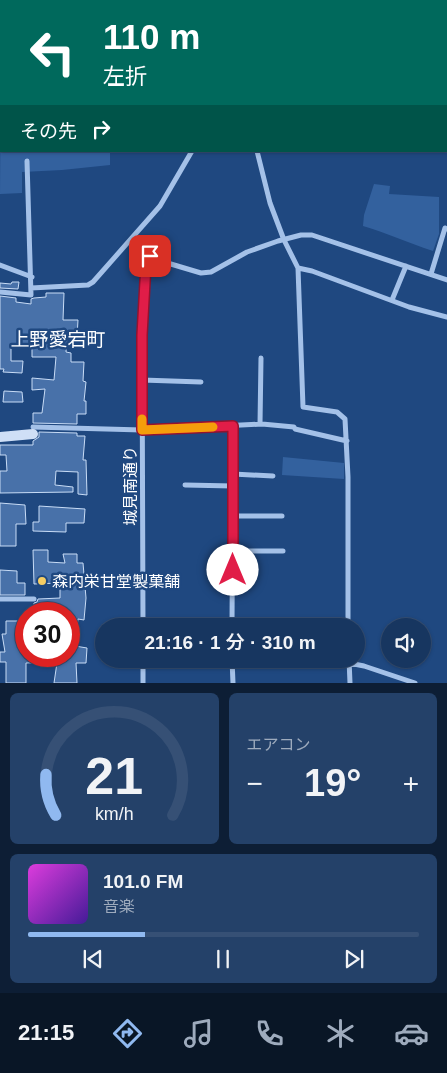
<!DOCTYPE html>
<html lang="ja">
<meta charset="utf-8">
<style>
:root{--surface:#173660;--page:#244169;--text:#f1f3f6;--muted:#9eabbd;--line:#365075;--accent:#90b9f0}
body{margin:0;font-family:Helvetica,"Noto Sans JP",sans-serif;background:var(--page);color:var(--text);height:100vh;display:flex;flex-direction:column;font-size:19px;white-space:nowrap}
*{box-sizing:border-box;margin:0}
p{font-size:16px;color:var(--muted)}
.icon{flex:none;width:28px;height:28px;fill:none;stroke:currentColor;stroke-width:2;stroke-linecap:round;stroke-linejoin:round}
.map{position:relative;height:683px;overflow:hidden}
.sheet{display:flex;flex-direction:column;gap:10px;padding:10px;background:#0d1e35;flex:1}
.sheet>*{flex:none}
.guide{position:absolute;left:0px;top:0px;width:448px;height:152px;box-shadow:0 1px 4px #0004,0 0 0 1px var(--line);background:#00695c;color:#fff;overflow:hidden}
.fabs{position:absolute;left:381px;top:618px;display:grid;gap:10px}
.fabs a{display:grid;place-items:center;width:50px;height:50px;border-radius:50%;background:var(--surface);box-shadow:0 1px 4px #0004,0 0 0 1px var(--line);font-size:25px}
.speed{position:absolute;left:15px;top:602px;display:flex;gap:10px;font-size:25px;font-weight:700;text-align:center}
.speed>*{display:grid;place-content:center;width:65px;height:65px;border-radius:50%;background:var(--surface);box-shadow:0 1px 4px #0004,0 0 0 1px var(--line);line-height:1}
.speed .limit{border:8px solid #d22;background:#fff;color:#111}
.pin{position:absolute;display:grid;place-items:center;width:42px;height:42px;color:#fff;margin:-21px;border-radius:10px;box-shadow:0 2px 8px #0006}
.me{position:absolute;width:55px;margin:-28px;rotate:0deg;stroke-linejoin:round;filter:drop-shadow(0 0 4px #0008)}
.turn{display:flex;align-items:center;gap:18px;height:105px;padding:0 20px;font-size:22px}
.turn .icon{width:65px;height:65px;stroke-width:2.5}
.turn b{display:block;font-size:35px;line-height:42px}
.then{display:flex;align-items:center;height:48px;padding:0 20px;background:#0003;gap:10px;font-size:19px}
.big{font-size:38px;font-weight:600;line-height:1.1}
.sheet .card{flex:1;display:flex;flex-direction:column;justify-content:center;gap:8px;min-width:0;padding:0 18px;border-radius:8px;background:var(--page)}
.sheet .dial{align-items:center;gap:0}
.dial svg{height:130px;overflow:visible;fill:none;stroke:var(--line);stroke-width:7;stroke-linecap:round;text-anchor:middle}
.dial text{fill:var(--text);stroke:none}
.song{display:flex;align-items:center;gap:15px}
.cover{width:60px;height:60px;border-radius:8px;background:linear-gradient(135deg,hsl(300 70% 55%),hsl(260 70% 35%))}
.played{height:5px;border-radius:2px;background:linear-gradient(90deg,var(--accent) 30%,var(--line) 30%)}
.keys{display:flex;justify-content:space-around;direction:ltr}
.heat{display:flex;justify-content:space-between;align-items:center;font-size:28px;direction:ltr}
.sheet .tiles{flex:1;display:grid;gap:10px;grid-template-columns:1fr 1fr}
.card:last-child{grid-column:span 2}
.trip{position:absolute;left:95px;top:618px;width:270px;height:50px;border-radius:25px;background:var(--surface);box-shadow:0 1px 4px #0004,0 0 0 1px var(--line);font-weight:600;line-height:50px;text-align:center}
.menu{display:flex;height:80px;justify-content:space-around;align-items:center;background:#091626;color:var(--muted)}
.menu .icon{width:35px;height:35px}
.menu .active{color:var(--accent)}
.menu b{font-size:22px;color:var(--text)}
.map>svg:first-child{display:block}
.green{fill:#33619e}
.building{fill:#4871a9;stroke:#c8dcf6}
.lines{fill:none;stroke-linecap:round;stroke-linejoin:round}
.street{stroke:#a4c1e8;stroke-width:5}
.secondary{stroke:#cfdff6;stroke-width:10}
.route-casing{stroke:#92132f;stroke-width:12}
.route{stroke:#e11d48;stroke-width:9}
.slow{stroke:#f59e0b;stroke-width:9}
.poi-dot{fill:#f6ce64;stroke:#1f4880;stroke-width:2}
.labels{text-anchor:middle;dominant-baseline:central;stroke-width:5;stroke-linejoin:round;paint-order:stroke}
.street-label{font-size:16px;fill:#fff;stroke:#1f4880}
.poi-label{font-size:16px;fill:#fff;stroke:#1f4880;text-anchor:start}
.quarter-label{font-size:19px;fill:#fff;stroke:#1f4880}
</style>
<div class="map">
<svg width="447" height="683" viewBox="0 0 447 683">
<rect width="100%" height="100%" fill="#1f4880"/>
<!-- green -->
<path class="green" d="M1,43V151H110V165L62,170L22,172V193L0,194Z
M374,184L390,186L389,194L439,197V234L433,251C409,243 387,233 363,226L364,215Z
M283,457L344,463V479L282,475Z"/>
<!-- building -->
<path class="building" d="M12,282H19L18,289L0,288V283L11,284Z
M46,293H64L63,320H78L77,337L67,336L66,352L71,353V362H84L83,381L86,382L84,401H86V414H77V424L33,423V413H42L45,389L32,390V378L54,380L56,357H32V348L11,346V361H23L22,373L3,372L4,369H0V296L16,298V302L31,304V299L34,298L46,297Z
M4,391L22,392L23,402H3Z
M39,432L77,433V436H85L83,460H86L87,495L78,494V472L56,471L55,485L73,487V492L0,493V471H7L6,455H0V445H33V441L39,437Z
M0,503L25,505L26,524H16V546H0Z
M39,506L85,509L84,523H66V532L33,531V522H39Z
M33,550H48V562L65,563L63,554H77V563H83L86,598L84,620L78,619L77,627H69V614H38L37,607H34V603L37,602L38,599L60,598V583L34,584Z
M0,570L17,571V583H25V595H0Z
M6,621H24L23,637H25V656H55V662L26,663V683H6V662H0V652H5L2,634H6Z
M69,645L87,648L86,663H76L77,683H54L58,656H69Z"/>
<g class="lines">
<!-- street -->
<path class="street" d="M239,0V1
M443,0H447
M53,1L55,0
M0,39L1,38
M446,74L447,75
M446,116H447
M257,151L270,203L284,240L298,268L303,407L337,412L345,419L348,477V626
M132,238L154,259L201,273L211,272L247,252L278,241L301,235H312L447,280
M0,265L32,277
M298,268L312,271L409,307L447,317
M431,274L445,228L447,229
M31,288L88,285L93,282L160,206L192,151
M0,292L31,295L27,161
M392,300L406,266
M142,380L201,382
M260,424L261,358
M33,427L142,430L262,424L294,427L295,429L347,441
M233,474L273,476
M185,485L233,486
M233,516H282
M233,551H283
M0,599H34
M143,626L142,335L146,264L150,256
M232,626L233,426
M143,659V683
M232,659L233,683
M349,659L350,683
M349,663L364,666L415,683"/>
<!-- secondary -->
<path class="secondary" d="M0,437L33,434"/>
</g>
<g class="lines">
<defs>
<path id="route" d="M150,256L146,264L142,335V430L233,426V570"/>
</defs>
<!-- route casing -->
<use href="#route" class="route-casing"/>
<!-- route -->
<use href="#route" class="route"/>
<!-- slow -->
<path class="slow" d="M142,419V430L213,427"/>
</g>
<!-- markers -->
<circle class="poi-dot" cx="42" cy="581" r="5"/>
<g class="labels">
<!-- street labels -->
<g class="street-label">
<text transform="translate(130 486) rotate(-90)">城見南通り</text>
</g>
<!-- poi labels -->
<g class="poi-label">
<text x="52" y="581">森内栄甘堂製菓舗</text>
</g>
<!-- quarter labels -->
<g class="quarter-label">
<text x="58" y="339">上野愛宕町</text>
</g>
</g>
</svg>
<div class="fabs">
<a><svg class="icon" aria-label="sound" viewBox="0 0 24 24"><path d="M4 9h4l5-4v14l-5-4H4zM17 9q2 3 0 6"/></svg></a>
</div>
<div class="speed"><div class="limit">30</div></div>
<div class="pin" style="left:150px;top:256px;background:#d93025"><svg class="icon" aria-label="arrive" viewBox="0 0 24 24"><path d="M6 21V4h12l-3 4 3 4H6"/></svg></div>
<svg class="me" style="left:233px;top:570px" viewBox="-20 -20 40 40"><circle r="19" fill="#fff"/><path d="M0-13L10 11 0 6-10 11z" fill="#e11d48"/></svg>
<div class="trip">21:16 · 1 分 · 310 m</div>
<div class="guide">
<div class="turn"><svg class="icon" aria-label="left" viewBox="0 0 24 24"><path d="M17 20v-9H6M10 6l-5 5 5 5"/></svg><div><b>110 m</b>左折</div></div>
<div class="then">その先<svg class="icon" aria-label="right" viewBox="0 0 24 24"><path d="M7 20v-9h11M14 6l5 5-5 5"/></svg></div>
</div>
</div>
<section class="sheet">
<div class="tiles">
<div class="card dial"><svg viewBox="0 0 100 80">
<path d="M14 69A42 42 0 1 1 86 69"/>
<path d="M14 69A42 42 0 0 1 8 44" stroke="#90b9f0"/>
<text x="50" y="56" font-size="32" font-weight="700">21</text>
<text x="50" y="72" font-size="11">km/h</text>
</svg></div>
<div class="card"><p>エアコン</p>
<div class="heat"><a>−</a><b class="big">19°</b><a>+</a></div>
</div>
<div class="card">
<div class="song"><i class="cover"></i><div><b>101.0 FM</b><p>音楽</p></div></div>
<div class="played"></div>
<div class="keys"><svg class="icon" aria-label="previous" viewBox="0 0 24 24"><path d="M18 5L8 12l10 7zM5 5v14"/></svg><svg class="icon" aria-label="pause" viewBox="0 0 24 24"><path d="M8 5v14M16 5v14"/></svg><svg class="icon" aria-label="next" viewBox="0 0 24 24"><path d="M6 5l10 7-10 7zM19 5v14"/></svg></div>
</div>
</div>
</section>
<nav class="menu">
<b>21:15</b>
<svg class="icon active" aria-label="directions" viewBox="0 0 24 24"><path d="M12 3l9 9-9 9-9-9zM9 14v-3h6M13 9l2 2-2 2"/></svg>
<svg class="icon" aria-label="music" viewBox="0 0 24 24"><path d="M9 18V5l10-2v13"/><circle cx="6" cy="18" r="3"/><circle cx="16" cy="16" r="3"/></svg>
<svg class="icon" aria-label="phone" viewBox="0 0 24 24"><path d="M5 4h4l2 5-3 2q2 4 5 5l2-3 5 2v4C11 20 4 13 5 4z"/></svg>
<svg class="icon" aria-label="climate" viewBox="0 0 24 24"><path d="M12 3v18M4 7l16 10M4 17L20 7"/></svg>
<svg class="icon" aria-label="car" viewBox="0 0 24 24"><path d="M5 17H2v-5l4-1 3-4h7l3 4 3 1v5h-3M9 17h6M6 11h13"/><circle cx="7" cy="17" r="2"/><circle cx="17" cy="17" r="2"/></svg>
</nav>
